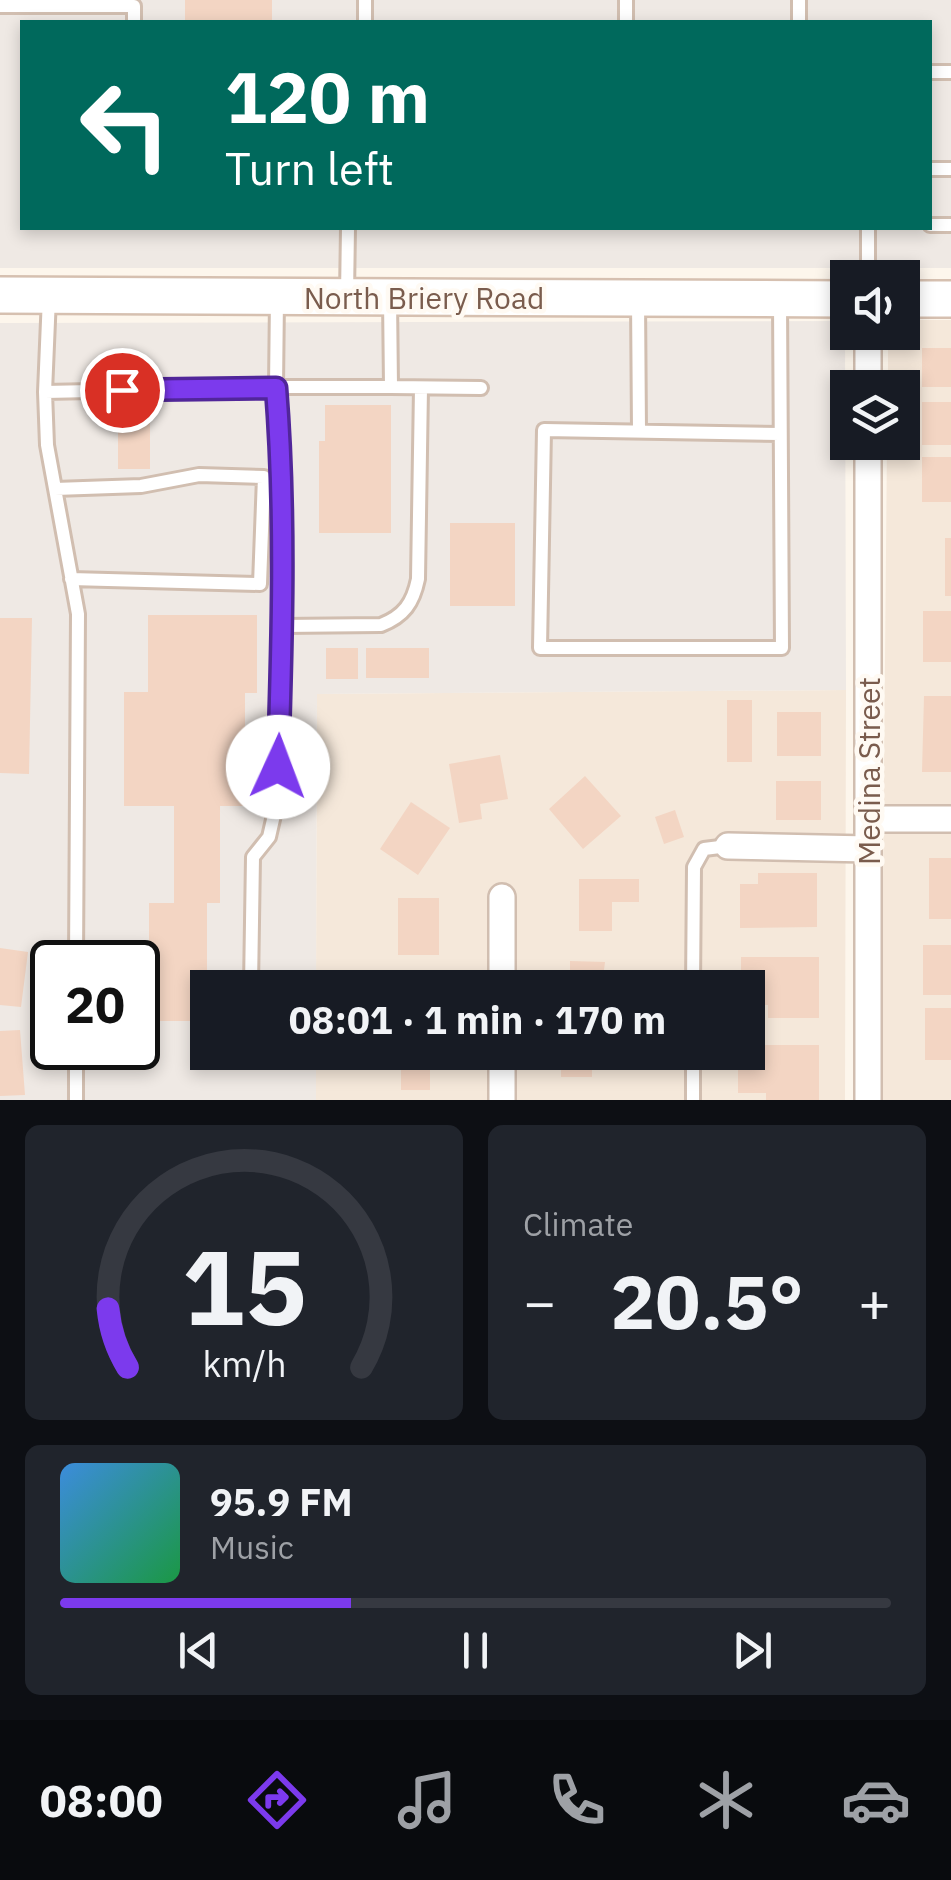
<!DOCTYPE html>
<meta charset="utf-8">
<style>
:root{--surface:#171b24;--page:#20242c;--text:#f1f3f6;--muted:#9ea1a6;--line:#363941;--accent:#7c3aed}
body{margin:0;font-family:"IBM Plex Sans",sans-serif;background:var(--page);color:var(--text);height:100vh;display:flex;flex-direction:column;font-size:38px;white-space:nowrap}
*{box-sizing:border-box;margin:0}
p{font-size:32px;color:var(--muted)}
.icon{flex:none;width:55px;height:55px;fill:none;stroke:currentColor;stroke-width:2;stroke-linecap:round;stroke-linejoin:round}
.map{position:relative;height:1100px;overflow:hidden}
.panel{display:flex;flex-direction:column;gap:25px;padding:25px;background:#0d0f14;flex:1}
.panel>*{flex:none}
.hud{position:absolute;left:20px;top:20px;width:912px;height:210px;border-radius:0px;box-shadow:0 5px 15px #0003;background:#00695c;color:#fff;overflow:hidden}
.tools{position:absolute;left:830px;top:260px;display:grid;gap:20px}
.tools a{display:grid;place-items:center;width:90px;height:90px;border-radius:0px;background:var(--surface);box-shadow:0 5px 15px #0003;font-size:50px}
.speed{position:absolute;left:30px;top:940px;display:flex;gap:20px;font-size:50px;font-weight:700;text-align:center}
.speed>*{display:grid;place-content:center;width:130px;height:130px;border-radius:50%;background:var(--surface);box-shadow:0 5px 15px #0003;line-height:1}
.speed .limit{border:5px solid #111;border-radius:15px;background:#fff;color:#111}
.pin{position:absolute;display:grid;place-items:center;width:85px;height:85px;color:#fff;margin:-42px;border:5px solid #fff;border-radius:50%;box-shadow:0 2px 10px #0007}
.me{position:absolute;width:110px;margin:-55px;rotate:2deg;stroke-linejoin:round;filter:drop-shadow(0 0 8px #0008)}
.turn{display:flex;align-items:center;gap:35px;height:210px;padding:0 40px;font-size:45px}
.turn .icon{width:130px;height:130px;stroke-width:2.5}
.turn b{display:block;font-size:70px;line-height:85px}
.big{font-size:75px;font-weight:700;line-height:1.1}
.panel .card{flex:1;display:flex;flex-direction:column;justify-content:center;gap:15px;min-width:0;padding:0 35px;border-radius:15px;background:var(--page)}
.panel .dial{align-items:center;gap:0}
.dial svg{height:260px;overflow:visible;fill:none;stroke:var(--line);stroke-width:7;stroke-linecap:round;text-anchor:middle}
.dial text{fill:var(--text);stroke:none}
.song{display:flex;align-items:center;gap:30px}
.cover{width:120px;height:120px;border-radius:15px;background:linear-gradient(135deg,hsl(210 70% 55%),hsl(140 70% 35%))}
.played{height:10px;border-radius:5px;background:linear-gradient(90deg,var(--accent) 35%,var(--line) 35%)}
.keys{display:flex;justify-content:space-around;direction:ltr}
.heat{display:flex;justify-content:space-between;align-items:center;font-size:55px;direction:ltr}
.panel .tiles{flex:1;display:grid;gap:25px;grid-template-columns:1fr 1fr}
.card:last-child{grid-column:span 2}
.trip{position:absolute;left:190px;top:970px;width:575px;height:100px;border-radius:0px;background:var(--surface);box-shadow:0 5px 15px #0003;font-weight:700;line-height:100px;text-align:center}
.dock{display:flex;height:160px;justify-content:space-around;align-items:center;background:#090b0e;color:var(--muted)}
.dock .icon{width:70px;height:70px}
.dock .selected{color:var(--accent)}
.dock b{font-size:45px;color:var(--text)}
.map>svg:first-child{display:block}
.residential{fill:#f5e8da}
.industrial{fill:#efe9e4;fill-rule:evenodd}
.building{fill:#f3d5c3}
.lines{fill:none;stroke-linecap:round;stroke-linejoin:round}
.lane-casing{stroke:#d1beb0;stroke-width:18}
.street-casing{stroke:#d1beb0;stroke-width:30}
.secondary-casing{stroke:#d6c0b0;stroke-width:40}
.lane{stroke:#fff;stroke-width:12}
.street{stroke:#fff;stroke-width:25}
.secondary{stroke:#fff;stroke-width:35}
.route-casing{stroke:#51269a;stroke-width:25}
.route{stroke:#7c3aed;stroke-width:18}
.labels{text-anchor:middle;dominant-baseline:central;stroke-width:9;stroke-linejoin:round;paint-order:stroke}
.street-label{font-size:30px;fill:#7a5c4d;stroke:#fffaf3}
</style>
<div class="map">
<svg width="951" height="1100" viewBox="0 0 951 1100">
<rect width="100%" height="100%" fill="#fdf6ec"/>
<!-- residential -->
<path class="residential" d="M903,320H951V1100H881L887,443L902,442V388L888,387V333L902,332Z
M846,690L845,1100H316V1053L748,1052V988L316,987L317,694Z"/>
<!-- industrial -->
<path class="industrial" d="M0,0H951V268H0ZM22,22H930V228H22Z
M845,321L846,690L317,694L316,987L208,988V1052L316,1053V1100H0V323ZM52,962H138V1048H52Z"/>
<!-- building -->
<path class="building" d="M185,0H272V22H185Z
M922,348H951V387H922Z
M922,402H951V445H922Z
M325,405H391V533H319V441H325Z
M118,406H150V469H118Z
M922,457H951V502H922Z
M450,523H515V606H450Z
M945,538H951V596H945Z
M923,611H951V662H923Z
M148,615H257V693H245V806H220V903H207V1021H149V903H174V806H124V692H148Z
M0,618H32L29,774L0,773Z
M326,648H358V679H326Z
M366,648H429V678H366Z
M924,696H951V772H922Z
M727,700H752V762H727Z
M777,712H821V756H777Z
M500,755L508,799L480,804L482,819L459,823L449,764Z
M585,776L621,816L583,849L549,809Z
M776,781H821V820H776Z
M411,802L450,828L418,875L380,849Z
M675,810L684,837L664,844L655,817Z
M929,858H951V919H929Z
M758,873H817V927L740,928V884H758Z
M579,879H639V902H612V931H579Z
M398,898H439V955H398Z
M923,945H951V995H923Z
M0,948L28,952L21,1007L0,1005Z
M741,957H819V1018H768V1005H748V988H741Z
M570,961L605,962L604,970H626V988H570Z
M407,970H446V988H407Z
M925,1008H951V1060H925Z
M20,1030L25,1095L0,1096V1031Z
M765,1045H819V1100H766V1093H738V1058H765Z
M401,1052H455V1058H430V1090H401Z
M561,1052H592V1077H561Z"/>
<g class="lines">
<defs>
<path id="lane" d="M799,0V22
M0,6H134V22
M365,22V0
M626,22V0
M930,72H951
M930,169H951
M930,225H951
M868,228V278
M347,295L348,228
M49,297L45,392L276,387L277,298
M638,300L639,431
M780,301L782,648H540L544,430L780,434
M391,387L481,388
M45,392L47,445L78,614L76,962
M55,489L141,486L199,475L264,477L260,584L71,579
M282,626L280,428L276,387H391L390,298
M251,986L253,857L269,837L277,802L282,626L381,625C404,616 413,603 418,579L421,388
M693,988L694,867L704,849L728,846
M693,1052V1100
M76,1100V1048"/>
<path id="street" d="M868,388V332
M868,819H951
M728,846L868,849
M502,988V897
M502,1100V1052
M868,1100V442"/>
<path id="secondary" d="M0,295L848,299
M902,299H951"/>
</defs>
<!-- lane casing -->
<use href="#lane" class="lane-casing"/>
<!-- street casing -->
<use href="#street" class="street-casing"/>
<!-- secondary casing -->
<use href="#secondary" class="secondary-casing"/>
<!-- lane -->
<use href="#lane" class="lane"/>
<!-- street -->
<use href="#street" class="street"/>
<!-- secondary -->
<use href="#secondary" class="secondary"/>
</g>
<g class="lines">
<defs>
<path id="route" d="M122,390L276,388C286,514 282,641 278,767"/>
</defs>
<!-- route casing -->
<use href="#route" class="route-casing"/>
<!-- route -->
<use href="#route" class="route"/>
</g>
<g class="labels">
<!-- street labels -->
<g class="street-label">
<text x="424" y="297">North Briery Road</text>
<text transform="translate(868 771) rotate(-90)">Medina Street</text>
</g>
</g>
</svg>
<div class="tools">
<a><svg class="icon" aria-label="sound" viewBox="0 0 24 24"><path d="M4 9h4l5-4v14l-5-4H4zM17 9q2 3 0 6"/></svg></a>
<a><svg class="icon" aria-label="layers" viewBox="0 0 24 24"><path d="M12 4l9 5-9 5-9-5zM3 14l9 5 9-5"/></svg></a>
</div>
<div class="speed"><div class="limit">20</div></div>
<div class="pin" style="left:122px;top:390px;background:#d93025"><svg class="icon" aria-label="arrive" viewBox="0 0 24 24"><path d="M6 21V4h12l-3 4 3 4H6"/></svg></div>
<svg class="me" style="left:278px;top:767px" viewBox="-20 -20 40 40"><circle r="19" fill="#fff"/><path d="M0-13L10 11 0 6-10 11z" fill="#7c3aed"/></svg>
<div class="trip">08:01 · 1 min · 170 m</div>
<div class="hud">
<div class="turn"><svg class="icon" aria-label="left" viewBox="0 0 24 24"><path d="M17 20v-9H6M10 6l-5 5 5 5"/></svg><div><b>120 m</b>Turn left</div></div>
</div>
</div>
<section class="panel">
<div class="tiles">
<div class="card dial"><svg viewBox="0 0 100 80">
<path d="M14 69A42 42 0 1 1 86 69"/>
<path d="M14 69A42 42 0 0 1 8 51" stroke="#7c3aed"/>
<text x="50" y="56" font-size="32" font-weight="700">15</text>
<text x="50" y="72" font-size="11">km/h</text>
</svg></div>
<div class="card"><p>Climate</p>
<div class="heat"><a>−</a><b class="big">20.5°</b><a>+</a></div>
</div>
<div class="card">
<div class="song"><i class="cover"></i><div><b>95.9 FM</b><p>Music</p></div></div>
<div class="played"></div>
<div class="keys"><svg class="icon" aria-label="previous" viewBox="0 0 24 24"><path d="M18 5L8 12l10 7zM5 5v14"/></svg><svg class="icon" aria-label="pause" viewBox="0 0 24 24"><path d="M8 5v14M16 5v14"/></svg><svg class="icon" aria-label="next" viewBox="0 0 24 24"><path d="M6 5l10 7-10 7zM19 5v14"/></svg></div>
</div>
</div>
</section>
<nav class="dock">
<b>08:00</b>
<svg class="icon selected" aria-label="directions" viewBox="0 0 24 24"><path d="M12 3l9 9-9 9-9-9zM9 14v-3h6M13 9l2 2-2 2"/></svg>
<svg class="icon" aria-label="music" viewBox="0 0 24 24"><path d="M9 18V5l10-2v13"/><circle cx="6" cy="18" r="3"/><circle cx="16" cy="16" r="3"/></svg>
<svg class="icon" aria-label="phone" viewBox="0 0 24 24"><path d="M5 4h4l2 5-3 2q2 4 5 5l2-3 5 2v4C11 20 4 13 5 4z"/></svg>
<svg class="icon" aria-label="climate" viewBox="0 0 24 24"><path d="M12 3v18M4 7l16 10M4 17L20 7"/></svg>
<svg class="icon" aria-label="car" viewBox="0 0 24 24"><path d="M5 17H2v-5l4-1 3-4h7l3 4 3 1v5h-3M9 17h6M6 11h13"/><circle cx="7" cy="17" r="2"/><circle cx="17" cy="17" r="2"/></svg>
</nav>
